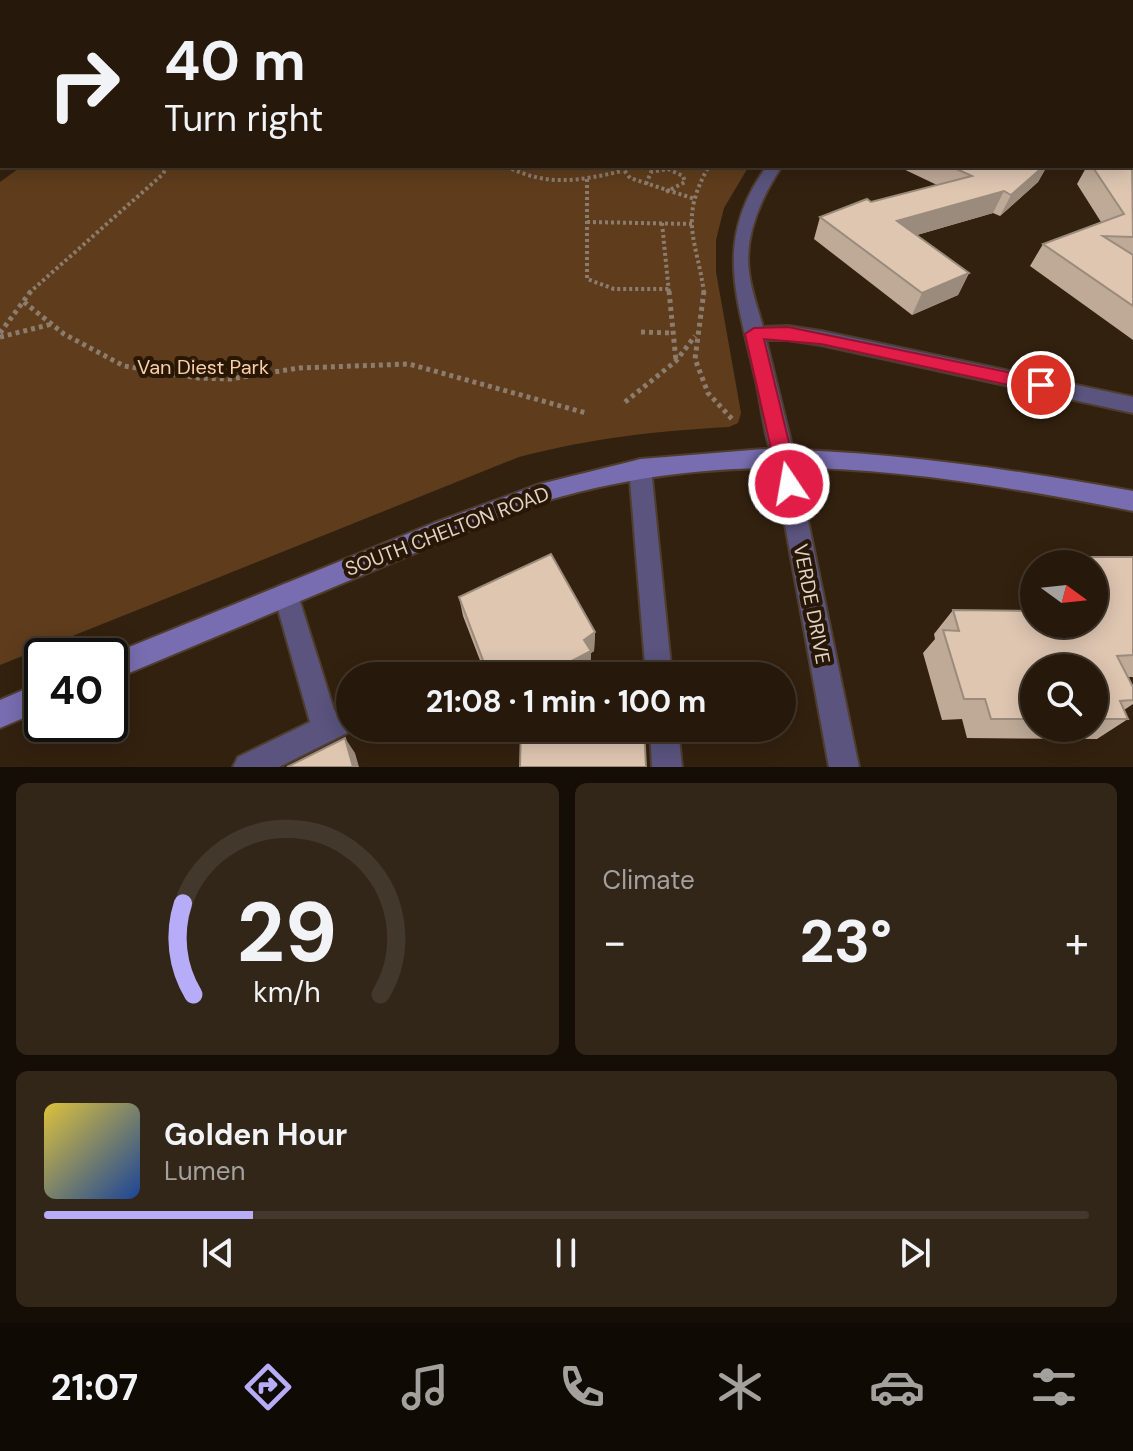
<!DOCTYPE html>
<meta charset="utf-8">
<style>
:root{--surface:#26190b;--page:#322619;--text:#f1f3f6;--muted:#a4a09d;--line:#42382c;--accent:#b6acf8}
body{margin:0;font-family:"DM Sans",sans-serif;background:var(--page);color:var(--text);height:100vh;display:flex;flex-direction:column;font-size:30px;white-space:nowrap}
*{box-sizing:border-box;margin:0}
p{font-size:26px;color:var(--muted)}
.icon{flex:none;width:44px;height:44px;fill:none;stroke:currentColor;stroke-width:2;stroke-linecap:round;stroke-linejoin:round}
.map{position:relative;height:767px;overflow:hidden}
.drawer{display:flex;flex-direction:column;gap:16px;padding:16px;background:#150e06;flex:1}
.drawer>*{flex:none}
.top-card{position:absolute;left:0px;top:0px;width:1134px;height:168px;box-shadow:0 4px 20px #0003,0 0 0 2px var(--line);background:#26190b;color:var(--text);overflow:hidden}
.needle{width:52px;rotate:105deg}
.tools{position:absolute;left:1020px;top:550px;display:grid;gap:16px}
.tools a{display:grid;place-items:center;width:88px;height:88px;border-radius:50%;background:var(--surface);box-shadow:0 4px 20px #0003,0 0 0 2px var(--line);font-size:40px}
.speed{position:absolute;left:24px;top:638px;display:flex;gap:16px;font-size:40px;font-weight:700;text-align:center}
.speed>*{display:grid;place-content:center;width:104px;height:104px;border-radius:50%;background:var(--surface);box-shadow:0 4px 20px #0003,0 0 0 2px var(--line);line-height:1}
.speed .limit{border:4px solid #111;border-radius:12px;background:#fff;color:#111}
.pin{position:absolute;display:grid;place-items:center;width:68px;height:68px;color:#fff;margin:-34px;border:4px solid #fff;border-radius:50%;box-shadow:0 2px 8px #0007}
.me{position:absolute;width:88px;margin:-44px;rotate:348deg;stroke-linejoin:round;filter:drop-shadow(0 0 6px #0008)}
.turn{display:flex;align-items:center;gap:28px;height:168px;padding:0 32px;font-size:36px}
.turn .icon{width:104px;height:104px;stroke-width:2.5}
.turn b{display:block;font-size:56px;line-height:68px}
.big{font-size:60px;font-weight:700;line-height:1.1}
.drawer .tile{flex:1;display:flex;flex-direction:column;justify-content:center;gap:12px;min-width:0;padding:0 28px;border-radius:12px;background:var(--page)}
.drawer .dial{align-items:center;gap:0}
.dial svg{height:208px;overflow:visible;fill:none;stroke:var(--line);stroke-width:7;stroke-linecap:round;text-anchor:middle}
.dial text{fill:var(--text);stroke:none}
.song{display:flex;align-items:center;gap:24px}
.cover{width:96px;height:96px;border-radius:12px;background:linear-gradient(135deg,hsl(50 70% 55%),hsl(220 70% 35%))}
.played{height:8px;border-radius:4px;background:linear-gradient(90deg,var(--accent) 20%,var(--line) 20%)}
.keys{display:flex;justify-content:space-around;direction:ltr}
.heat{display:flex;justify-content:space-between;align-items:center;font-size:44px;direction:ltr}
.drawer .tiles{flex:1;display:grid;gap:16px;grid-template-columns:1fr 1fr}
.tile:last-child{grid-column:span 2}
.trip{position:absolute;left:336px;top:662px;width:460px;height:80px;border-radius:40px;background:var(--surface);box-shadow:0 4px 20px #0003,0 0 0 2px var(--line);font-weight:700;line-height:80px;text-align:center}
.menu{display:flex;height:128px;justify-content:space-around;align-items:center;background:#0f0a04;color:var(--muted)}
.menu .icon{width:56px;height:56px}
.menu .on{color:var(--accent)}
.menu b{font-size:36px;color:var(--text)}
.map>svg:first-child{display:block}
.green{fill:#5f3d1c}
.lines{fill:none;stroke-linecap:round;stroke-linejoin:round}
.minor-casing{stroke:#4f3d2d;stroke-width:4}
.tertiary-casing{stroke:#4f3d2d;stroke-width:4}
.secondary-casing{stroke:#4f3d2d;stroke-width:4}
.path-far2{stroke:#8b7c6d;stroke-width:3;stroke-dasharray:2 2;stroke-linecap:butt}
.path-far1{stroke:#8b7c6d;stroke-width:4;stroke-dasharray:3 3;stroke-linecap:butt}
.path{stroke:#8b7c6d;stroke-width:5;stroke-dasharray:4 4;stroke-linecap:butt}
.minor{fill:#5a547e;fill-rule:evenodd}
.tertiary{fill:#5a547e;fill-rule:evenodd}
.secondary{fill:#786db0;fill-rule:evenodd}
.wall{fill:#bfaa98;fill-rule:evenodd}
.shaded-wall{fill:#9b8b7c}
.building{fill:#dec6b1;stroke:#9b8b7c;stroke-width:2}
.route{fill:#e11d48;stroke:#92132f;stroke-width:2}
.labels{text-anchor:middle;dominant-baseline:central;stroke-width:8;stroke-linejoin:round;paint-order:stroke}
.park-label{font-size:20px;fill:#fbd0a8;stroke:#291706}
.street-label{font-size:20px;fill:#dfd3c8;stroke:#291706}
</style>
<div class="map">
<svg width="1133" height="767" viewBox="0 0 1133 767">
<rect width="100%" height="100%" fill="#33210f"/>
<!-- green -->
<path class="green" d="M251,0H907L912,2H248Z
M22,166H749L724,208L716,240V272L741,413L738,423L729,427C653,431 593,438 519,457L0,665V182Z"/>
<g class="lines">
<defs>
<path id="minor" d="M1132,65H1133V73H1132Z
M1132,154H1133V162H1132Z
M767,166H782C762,196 744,235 749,272C751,290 758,309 763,327L788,326L821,331L1133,397V413L821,345L788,340H766L795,458L792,464L784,467L776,464C764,440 762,407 756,381C738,300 712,241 767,166Z
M640,459L648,462L651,468L672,676H646L629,468L632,462Z
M286,583L295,587L298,595L334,710L350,703V728H357L279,767H233L238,757L310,722L274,595L277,587Z
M650,728H678L682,767H652Z"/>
<path id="tertiary" d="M784,449L792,452L795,458L859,767H829L773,458L776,452Z"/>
<path id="secondary" d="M764,449C889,451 1010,469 1133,491V511C924,470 722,439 515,511L110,681V656H107L434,523L540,484L641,459Z
M42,682V710L0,728V700Z"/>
</defs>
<!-- minor casing -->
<use href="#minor" class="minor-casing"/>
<!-- tertiary casing -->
<use href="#tertiary" class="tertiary-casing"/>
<!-- secondary casing -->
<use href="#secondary" class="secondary-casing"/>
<!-- path-far2 -->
<path class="path-far2" d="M854,0L858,2
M639,2L646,0"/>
<!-- path-far1 -->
<path class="path-far1" d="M506,166C547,187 579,181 622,171
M621,166L630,178L695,199
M587,179V279L614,289H669
M646,184L651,172L668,169L683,176L685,182L666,192
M587,222L693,224
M662,223L669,293
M29,293L163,174L166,168L163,166
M704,293C697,240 678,220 709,166"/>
<!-- path -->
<path class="path" d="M669,291L676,361
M704,291L695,359L708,393L733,420
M24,302L64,334L124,366L198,378L230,379L299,368L409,364L586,413
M641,332L673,333
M0,333L31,291
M0,337L52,324
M625,402L676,361L695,336"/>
<!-- minor -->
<use href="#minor" class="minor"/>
<!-- tertiary -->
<use href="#tertiary" class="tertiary"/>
<!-- secondary -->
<use href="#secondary" class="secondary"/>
</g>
<!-- wall -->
<path class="wall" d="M1133,164V340L1030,266L1043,244L1101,222L1077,184L1087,166H1132Z
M897,166H1047L1038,182L1000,216L993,213L917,235L969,273L958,295L912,315L814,239L820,217L871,202L937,185Z
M1083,557H1133V677H1128L1133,687V704L1124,710L1128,719L1097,739L967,738L962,719L942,720L923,653L935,639L934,634L953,610L1032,611L1025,592L1034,582V624H1094V564H1076ZM1034,668H1094V728H1034Z
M459,597L595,632L594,651L591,653L590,669L577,676H486L463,616Z"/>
<!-- shaded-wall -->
<path class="shaded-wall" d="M1044,166H1047L1038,182L1000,216L1011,195Z
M1004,191L993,213L889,243L897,221Z
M969,273L958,295L912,315L922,293Z
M595,632L594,651L591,653L590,669L577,676H543L584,640Z
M345,738L355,753L359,767H353Z"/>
<!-- building -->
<path class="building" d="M1131,0H1133V31L1132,2H1127Z
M1132,164L1133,237L1103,236L1133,255V306L1043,244L1124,214L1092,166H1132Z
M950,166H1044L1011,195L1004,191L897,221L969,273L922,293L820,217L867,199L871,202L972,176Z
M551,554L595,632L584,640L591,651L543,676H505L504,674L501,676H489L459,597Z
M1083,557H1133V655L1117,656L1133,687V700L1120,701L1128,719H1094V668H1034V719H991L985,699H964L943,630L959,631L953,610L1034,611V624H1094V564H1086Z
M521,728H644L646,767H520Z
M345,738L353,767H287Z"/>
<!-- route -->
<path class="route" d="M788,327L1041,379L1050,385L1041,392L821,344L764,339L799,484L796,490L789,492L782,490L779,484L745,334L754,328Z"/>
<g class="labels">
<!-- park labels -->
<g class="park-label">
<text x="203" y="367">Van Diest Park</text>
</g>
<!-- street labels -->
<g class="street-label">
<text transform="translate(447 531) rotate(-21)">SOUTH CHELTON ROAD</text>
<text transform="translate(812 604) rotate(79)">VERDE DRIVE</text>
</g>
</g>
</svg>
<div class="tools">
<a><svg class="needle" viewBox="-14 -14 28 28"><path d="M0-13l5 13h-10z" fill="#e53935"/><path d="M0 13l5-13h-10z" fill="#a4a09d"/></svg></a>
<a><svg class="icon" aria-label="search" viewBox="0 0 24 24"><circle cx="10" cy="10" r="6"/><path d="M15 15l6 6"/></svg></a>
</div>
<div class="speed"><div class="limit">40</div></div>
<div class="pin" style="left:1041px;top:385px;background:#d93025"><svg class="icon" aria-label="arrive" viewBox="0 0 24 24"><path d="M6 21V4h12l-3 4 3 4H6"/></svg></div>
<svg class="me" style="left:789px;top:484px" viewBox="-20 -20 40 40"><circle r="17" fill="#e11d48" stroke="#fff" stroke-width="3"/><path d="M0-11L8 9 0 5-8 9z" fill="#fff"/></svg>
<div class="trip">21:08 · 1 min · 100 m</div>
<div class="top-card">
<div class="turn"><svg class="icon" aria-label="right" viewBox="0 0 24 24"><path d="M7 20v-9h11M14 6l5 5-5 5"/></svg><div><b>40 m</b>Turn right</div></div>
</div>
</div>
<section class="drawer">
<div class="tiles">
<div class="tile dial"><svg viewBox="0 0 100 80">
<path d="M14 69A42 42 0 1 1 86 69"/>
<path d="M14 69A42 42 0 0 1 10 34" stroke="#b6acf8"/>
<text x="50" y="56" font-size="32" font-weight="700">29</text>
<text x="50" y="72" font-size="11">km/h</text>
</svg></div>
<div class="tile"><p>Climate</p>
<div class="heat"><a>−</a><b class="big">23°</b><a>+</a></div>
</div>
<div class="tile">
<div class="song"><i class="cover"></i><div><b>Golden Hour</b><p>Lumen</p></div></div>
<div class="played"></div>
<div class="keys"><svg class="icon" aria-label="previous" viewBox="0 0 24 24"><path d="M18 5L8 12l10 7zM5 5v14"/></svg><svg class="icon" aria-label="pause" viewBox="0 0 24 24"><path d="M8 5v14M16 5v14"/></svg><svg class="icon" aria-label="next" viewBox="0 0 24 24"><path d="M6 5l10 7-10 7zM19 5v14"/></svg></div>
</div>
</div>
</section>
<nav class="menu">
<b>21:07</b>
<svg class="icon on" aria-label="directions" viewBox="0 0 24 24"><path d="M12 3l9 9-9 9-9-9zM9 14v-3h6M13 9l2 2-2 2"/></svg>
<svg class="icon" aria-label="music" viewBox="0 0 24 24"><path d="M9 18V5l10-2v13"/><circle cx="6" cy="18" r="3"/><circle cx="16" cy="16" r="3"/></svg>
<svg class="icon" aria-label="phone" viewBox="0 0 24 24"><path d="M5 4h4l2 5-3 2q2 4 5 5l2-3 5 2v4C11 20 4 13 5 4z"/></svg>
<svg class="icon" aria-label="climate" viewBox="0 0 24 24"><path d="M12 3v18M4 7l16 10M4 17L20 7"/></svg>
<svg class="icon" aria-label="car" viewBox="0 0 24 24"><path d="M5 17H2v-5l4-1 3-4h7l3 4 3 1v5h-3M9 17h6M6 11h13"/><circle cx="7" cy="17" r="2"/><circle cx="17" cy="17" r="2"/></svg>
<svg class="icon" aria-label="filters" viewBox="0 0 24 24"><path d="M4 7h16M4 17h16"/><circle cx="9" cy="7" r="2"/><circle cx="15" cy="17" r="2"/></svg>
</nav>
